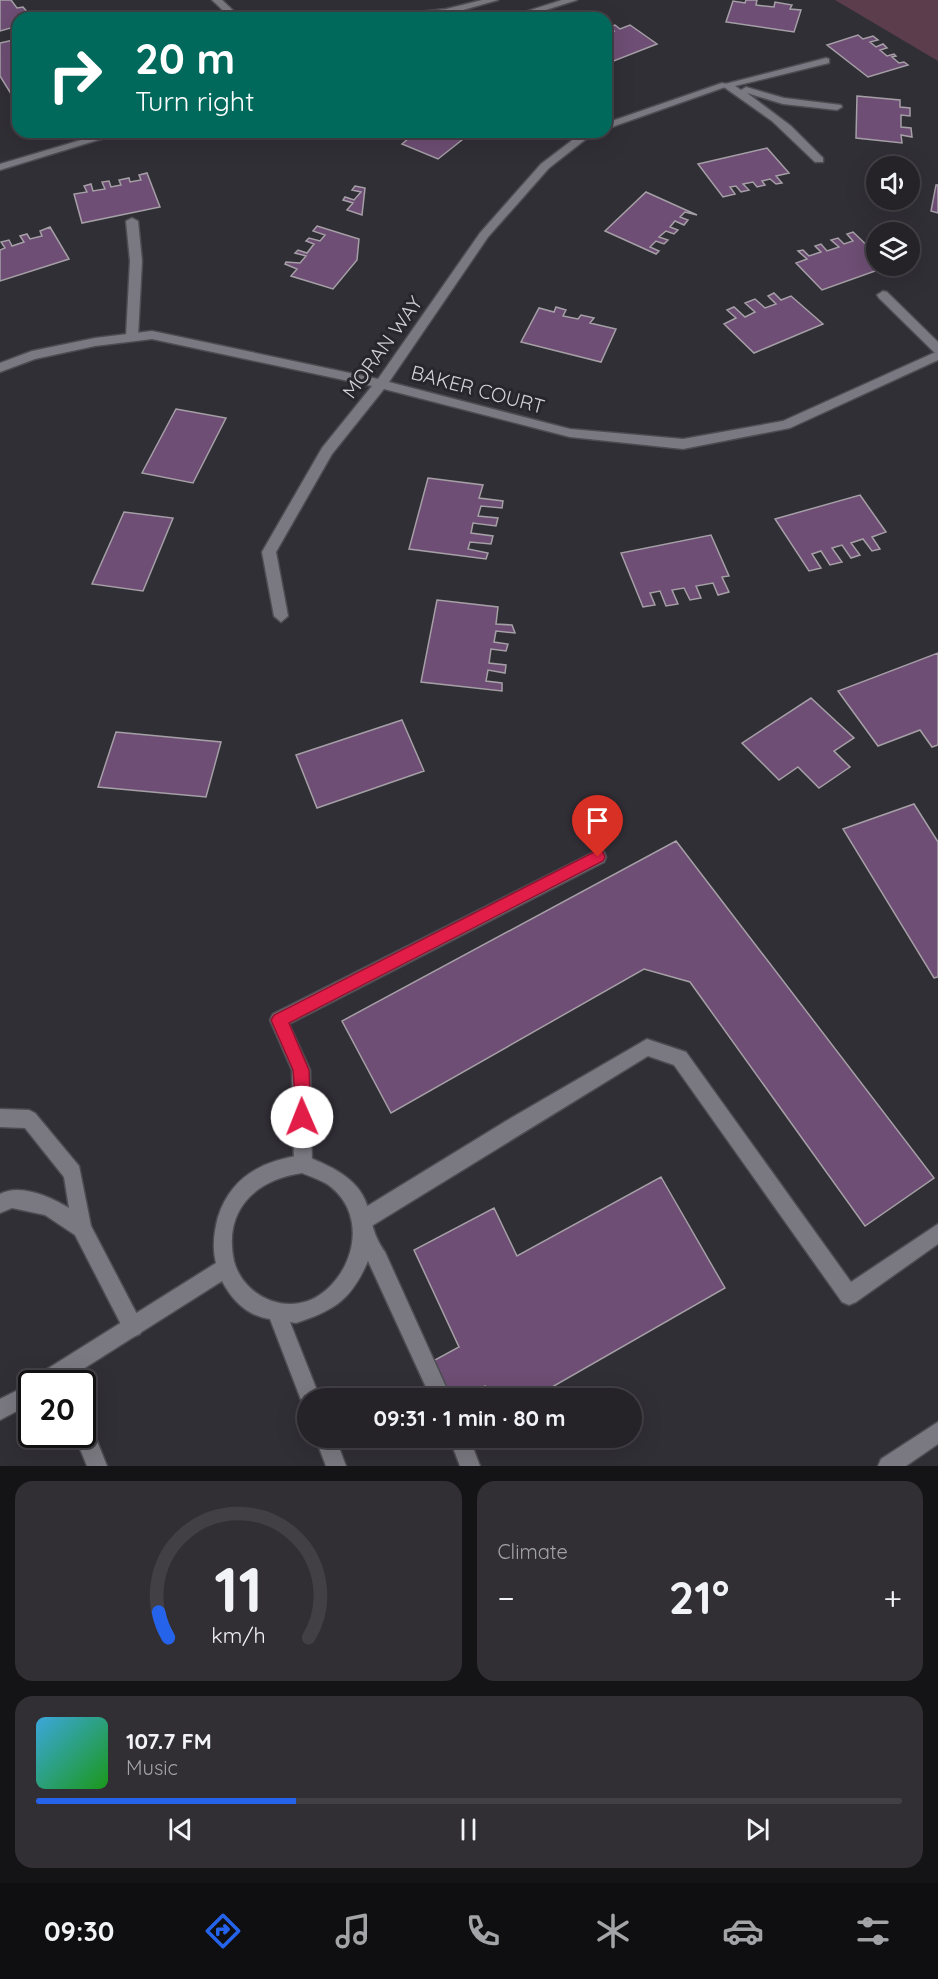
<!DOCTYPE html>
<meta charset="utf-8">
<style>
:root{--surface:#252328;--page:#312f34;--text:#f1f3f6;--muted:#a3a4a8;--line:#424045;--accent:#2563eb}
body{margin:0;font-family:Quicksand,sans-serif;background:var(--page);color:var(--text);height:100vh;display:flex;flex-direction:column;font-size:22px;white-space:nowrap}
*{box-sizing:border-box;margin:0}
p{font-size:20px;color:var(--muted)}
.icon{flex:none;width:33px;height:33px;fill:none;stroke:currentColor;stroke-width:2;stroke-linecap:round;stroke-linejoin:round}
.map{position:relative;height:1466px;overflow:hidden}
.panel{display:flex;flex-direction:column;gap:15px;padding:15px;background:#141316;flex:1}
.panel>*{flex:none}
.top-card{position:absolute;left:12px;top:12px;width:600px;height:126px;border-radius:18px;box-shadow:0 6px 24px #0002,0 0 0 2px var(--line);background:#00695c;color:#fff;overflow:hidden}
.controls{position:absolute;left:866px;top:156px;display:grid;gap:12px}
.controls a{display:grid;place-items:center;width:54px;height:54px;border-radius:50%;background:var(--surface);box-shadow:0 6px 24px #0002,0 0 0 2px var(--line);font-size:30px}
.speed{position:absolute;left:18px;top:1370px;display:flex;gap:12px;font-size:30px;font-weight:700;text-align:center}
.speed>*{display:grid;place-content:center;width:78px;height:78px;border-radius:50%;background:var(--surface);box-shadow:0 6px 24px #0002,0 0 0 2px var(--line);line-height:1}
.speed .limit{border:3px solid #111;border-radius:9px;background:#fff;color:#111}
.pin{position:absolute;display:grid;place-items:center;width:51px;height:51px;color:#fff;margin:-62px -26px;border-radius:50% 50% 50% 0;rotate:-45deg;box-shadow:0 0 6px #0007}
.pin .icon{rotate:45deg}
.me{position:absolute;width:66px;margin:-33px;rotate:359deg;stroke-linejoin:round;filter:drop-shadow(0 0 4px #0008)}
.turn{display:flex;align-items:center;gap:21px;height:126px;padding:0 24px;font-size:27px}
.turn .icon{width:78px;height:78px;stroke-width:2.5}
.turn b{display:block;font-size:42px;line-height:51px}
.big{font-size:45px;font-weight:700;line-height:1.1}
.panel .tile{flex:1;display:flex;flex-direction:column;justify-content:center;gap:9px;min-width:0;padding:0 21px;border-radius:18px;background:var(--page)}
.panel .dial{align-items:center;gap:0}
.dial svg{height:156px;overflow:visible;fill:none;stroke:var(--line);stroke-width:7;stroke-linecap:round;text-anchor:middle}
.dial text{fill:var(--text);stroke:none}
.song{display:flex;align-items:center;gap:18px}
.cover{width:72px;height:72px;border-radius:9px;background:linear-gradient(135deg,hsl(200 70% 55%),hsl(120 70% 35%))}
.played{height:6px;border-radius:3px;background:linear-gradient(90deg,var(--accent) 30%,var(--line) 30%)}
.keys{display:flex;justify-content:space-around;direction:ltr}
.heat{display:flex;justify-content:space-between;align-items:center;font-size:33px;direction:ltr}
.panel .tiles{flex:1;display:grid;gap:15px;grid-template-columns:1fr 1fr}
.tile:last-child{grid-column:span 2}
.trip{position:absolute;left:297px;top:1388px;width:345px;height:60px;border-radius:30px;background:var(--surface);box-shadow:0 6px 24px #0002,0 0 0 2px var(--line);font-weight:700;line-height:60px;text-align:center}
.dock{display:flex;height:96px;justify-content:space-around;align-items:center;background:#0f0e10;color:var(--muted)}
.dock .icon{width:42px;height:42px}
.dock .on{color:var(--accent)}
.dock b{font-size:27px;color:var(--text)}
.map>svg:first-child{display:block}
.green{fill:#5b3d4c}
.building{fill:#6e4e74;stroke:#a59fa6;stroke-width:1.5}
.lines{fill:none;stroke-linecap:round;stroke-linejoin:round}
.lane-casing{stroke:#4d4c52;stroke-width:3}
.street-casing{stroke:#4d4c52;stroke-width:3}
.lane{fill:#7a7981;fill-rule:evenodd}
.street{fill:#7a7981;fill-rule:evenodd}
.route{fill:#e11d48;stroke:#92132f;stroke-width:1.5}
.labels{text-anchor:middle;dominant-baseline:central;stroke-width:6;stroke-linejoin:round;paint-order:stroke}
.street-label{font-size:20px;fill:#d3d2d7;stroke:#27262c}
</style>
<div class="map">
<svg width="938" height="1466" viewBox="0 0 938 1466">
<rect width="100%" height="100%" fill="#312f36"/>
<!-- green -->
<path class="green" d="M835,0H938V87V61Z"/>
<!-- building -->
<path class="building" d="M0,0H11L17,8L23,7L29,14L18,18V26L0,31Z
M746,0H757L756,5L774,7L775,2L792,5L790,9L801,10L794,32L726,22L733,1L745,3Z
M615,25L620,29L630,25L657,44L606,64V33L614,31L610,27Z
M858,35L863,39L873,36L878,40L870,42L876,47L883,44L887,48L880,50L887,56L894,54L896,56L892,57L899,63L904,62L908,65L868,77L827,45Z
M18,39V105L0,76V43Z
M857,96L900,100V107L910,108V116L901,115V127L911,128L912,137L901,135L902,143L856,138Z
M404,132L413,134L416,132H472L438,159L402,144L409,138L401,134Z
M767,148L789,173L776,176L782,183L776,184L770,179L762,181L765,185L757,187L753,182L743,184L749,190L741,192L736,186L730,187L735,194L723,197L698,164Z
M147,173L160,207L82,223L74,194L87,192L84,186L91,184L93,191L105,189L102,182L109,181L111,187L121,185L119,180L129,178L130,182L141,180L139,175Z
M936,185H938V213L931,211Z
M355,186L365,188L362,215L347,210L353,203L343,200L345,197L354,200L361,192L352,190Z
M646,192L697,215L685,212L680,217L688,220L684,225L675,221L670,227L678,230L674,234L666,231L659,237L668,240L664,244L656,241L650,247L659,251L656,254L605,231Z
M317,226L359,239L357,260L333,289L291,276L297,269L285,264L286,262L300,263L306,256L295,253L298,250L307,253L314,244L306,241L309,238L320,241L325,235L313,231Z
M50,227L69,259L0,281V250L5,248L1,242L9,240L12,246L24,242L20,236L27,234L30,239L42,236L40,231Z
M853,232L876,254V266H889L822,290L796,263L807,259L798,251L803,250L809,256L821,252L815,246L821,244L827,251L839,247L831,240L838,238L844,244L853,241L847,234Z
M774,293L781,300L791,296L823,324L754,353L724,324L736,318L727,310L734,307L745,317L755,312L745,303L755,299L765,308L776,304L768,296Z
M556,307L566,310L563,316L578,319L581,315L594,318L590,323L616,329L601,362L521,342L539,308L554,312Z
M176,409L226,418L193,483L142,473Z
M428,478L483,485L479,498L503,501L502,508L481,506L478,516L498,518L496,526L473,523L471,533L493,536L491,544L470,542L468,549L488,553L486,559L409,549Z
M860,495L886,532L872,537L880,549L872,551L863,539L851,543L860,555L851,558L842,545L832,548L842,562L830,565L821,551L812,554L821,568L809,571L775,519Z
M124,512L173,518L143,591L92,584Z
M711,535L729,576L722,577L729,592L718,595L713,583L696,586L701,598L690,600L684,588L672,590L678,604L666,606L660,591L650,593L655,605L643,607L621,553Z
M437,600L498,607L496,624L512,625L515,633L496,631L494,642L508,644L506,651L491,649L489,663L506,665L505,673L488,670L486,681L502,683V691L421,682Z
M938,653V745L932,747L920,730L878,746L838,691Z
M811,698L854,738L834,751L850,767L819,788L798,767L779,780L742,743Z
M402,720L424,771L317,808L296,755Z
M116,732L221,742L206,797L98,787Z
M914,804L938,842V977L934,978L843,829Z
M676,841L934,1178L865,1226L690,982L644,969L391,1113L342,1021Z
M661,1177L725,1288L533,1398H491L485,1386L465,1398H450L433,1361L459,1347L414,1250L494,1208L517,1256Z"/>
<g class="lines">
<defs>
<path id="lane" d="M826,58L829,59V63L735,86L741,90L746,87L784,98L841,105L842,107L837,110L783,104L747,93L791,126L823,158V162H815L772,121L721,85Z
M132,218L138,221L142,261L138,336L132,340L126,336L130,261L126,221Z
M883,291L887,292L938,342V353L934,352L879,298L877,295Z
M598,850L604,852L606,857L604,862L289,1024L310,1070L312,1164L309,1170L303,1173L297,1170L294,1164L292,1070L270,1020L273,1014Z
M647,1039L686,1052L851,1282L938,1224V1244L856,1302L849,1305L842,1302L674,1065L648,1056L370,1227L363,1229L356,1227L354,1220L356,1213L506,1121Z
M0,1109L29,1110L35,1113L79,1166L91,1226L140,1320L143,1327L140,1334L133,1337L126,1334L75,1235L45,1215L12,1208L0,1213V1194C20,1183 51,1197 69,1208L64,1177L25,1128L0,1127Z
M82,1418L89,1421L107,1466H87L74,1434H82Z"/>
<path id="street" d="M212,0H222L241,18H231Z
M482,0H498L446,15L387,18L392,15L446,9Z
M562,0H577L521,18H506Z
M722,83L731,85L606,129V123Z
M108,132H124L0,170V164Z
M583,132H595L549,168L488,237L389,382L570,429L683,439L783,421L938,351V360L790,428L683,449L570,437L384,389L332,454L276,552L288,616L281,622L274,616L262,552L322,448L372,386L152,339L95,346L35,359L0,372V363L32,351L95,338L152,331L378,379L480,233L541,164Z
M303,1155C328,1165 358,1177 367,1205C373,1225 373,1235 385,1252L451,1398H431L368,1261C351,1300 335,1310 296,1323L290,1322L320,1398H308V1407L303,1405L270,1319C247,1316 232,1300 222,1281L61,1383H32V1403L0,1420V1399L34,1382L36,1376L216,1263C212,1247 214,1232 218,1217C231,1176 264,1160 303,1155ZM302,1173C311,1177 324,1181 331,1187C368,1217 354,1273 318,1296C286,1316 243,1296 234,1261C223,1210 255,1180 302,1173Z
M938,1422V1444L906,1466H878L881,1459Z
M315,1437H335L346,1466H326Z
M449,1437H469L480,1466H460Z"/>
</defs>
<!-- lane casing -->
<use href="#lane" class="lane-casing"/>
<!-- street casing -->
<use href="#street" class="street-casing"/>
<!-- lane -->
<use href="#lane" class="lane"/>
<!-- street -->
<use href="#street" class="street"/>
</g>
<!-- route -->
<path class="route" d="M598,850L603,852L605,857L603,861L289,1023L309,1070L311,1117L308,1123L302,1125L297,1123L293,1070L271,1020L274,1015Z"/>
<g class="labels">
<!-- street labels -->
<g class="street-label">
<text transform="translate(382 347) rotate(-54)">MORAN WAY</text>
<text transform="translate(478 389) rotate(15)">BAKER COURT</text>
</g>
</g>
</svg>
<div class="controls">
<a><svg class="icon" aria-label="sound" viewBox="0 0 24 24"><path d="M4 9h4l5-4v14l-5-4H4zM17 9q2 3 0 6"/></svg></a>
<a><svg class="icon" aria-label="layers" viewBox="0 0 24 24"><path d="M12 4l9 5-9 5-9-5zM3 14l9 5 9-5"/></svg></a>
</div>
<div class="speed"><div class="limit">20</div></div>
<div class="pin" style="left:598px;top:857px;background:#d93025"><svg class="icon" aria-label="arrive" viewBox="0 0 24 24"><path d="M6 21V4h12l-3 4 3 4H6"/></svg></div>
<svg class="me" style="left:302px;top:1117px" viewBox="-20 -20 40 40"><circle r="19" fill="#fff"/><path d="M0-13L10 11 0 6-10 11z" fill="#e11d48"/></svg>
<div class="trip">09:31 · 1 min · 80 m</div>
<div class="top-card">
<div class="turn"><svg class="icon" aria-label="right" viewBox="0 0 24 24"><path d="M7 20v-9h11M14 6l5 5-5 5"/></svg><div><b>20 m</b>Turn right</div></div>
</div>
</div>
<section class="panel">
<div class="tiles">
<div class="tile dial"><svg viewBox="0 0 100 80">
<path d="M14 69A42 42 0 1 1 86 69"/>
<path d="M14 69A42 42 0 0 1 9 56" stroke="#2563eb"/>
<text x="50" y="56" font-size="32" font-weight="700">11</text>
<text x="50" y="72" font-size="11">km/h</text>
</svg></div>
<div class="tile"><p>Climate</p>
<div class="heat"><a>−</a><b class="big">21°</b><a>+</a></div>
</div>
<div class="tile">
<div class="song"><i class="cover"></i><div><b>107.7 FM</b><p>Music</p></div></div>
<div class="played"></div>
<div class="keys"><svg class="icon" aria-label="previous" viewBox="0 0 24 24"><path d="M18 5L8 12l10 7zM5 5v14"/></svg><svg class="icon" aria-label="pause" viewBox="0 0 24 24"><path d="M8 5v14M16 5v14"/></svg><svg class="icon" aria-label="next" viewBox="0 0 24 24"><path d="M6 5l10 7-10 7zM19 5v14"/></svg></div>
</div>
</div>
</section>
<nav class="dock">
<b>09:30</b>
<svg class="icon on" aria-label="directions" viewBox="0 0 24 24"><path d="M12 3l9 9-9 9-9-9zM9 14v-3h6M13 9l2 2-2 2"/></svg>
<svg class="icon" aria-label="music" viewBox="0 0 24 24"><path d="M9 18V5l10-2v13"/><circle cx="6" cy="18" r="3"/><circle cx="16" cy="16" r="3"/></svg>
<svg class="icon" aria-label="phone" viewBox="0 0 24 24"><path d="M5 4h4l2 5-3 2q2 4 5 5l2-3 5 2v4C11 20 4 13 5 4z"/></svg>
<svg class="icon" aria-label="climate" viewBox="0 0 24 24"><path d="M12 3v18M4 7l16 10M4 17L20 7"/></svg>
<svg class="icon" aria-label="car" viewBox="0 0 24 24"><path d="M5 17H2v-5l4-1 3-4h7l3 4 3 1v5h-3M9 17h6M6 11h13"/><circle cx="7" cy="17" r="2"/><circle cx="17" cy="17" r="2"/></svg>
<svg class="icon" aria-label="filters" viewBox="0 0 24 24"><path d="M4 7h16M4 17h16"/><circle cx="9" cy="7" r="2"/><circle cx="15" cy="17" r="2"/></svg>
</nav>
